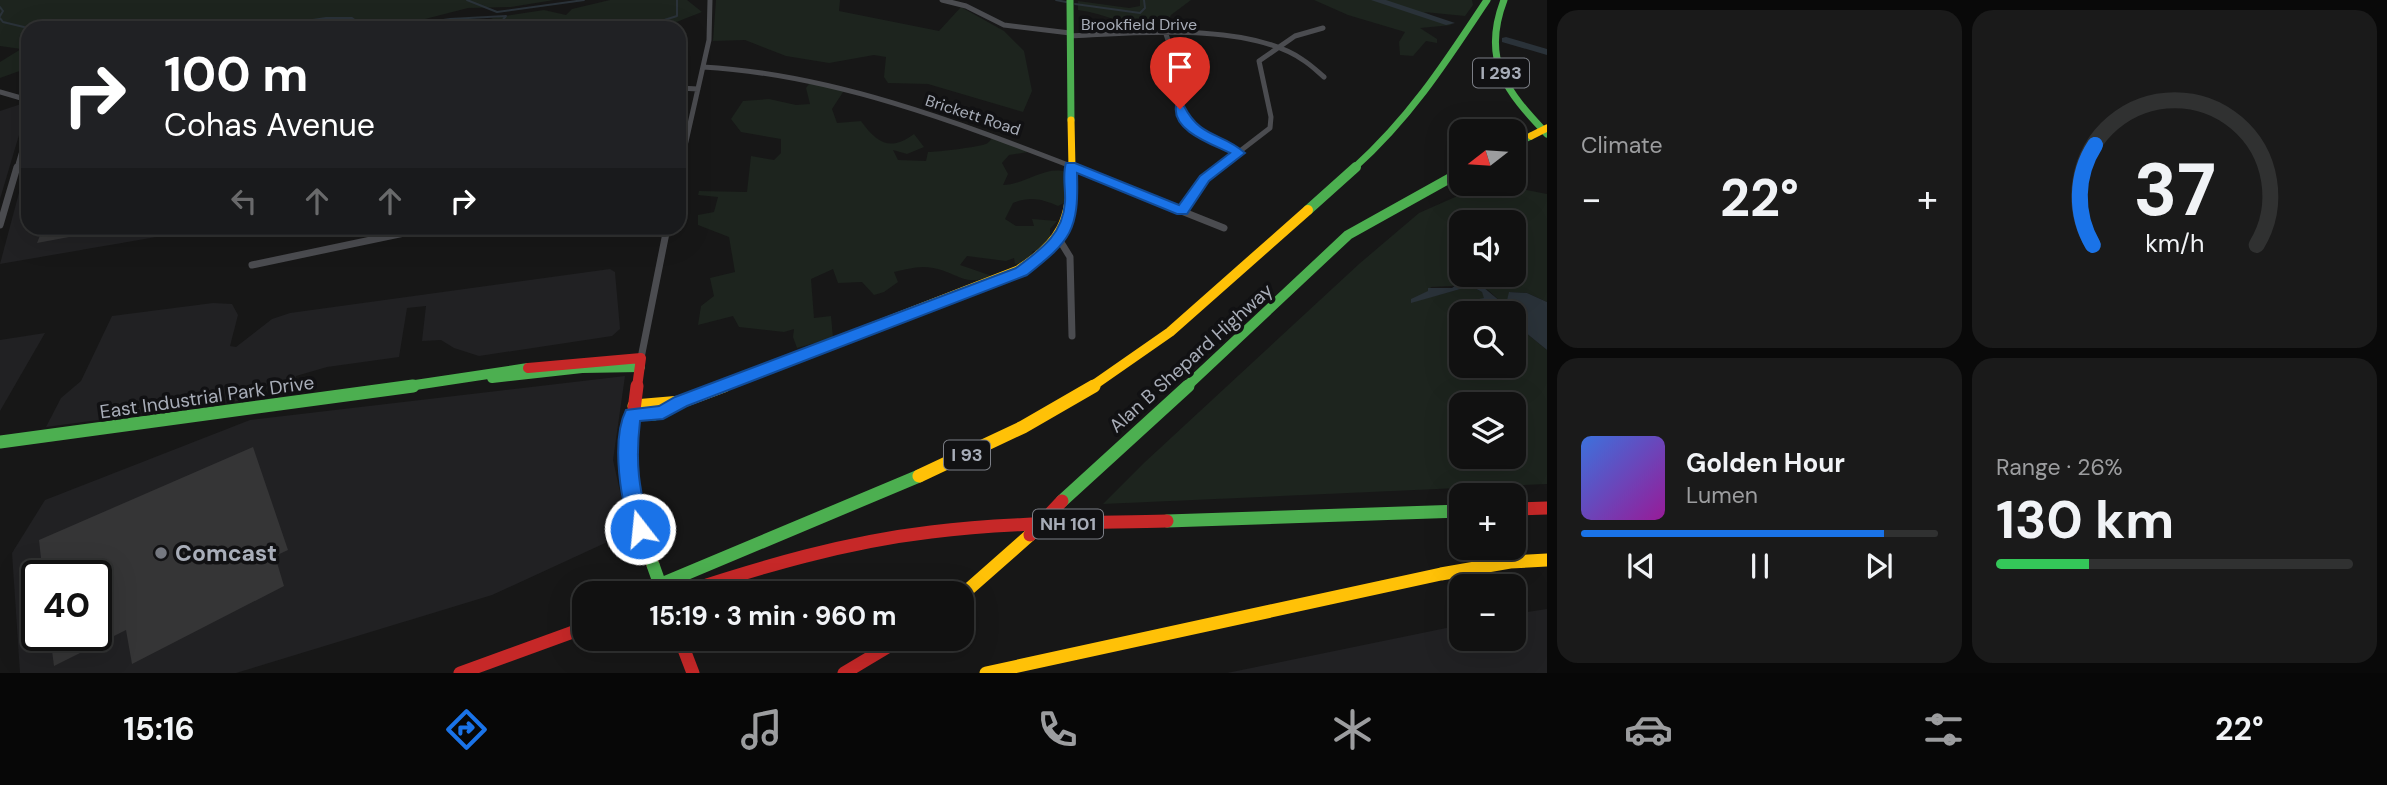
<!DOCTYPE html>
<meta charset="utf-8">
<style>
:root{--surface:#111;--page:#1a1a1a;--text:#f1f3f6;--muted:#9c9d9f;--line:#303131;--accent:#1a73e8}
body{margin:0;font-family:"DM Sans",sans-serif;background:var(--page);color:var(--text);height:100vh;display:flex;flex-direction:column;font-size:26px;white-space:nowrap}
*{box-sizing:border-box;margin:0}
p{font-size:23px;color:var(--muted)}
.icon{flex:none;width:38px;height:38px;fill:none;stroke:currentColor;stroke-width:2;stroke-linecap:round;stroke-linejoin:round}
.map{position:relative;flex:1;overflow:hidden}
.panel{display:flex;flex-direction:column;gap:10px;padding:10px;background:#090909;width:840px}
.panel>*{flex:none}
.hud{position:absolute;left:21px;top:21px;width:665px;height:214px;border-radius:21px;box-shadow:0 7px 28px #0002,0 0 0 2px var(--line);background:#202124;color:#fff;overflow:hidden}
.needle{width:46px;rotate:253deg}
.fabs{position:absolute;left:1449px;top:119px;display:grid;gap:14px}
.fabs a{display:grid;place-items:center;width:77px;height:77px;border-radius:14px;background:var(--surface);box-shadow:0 7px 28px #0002,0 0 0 2px var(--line);font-size:35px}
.speed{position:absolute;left:21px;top:560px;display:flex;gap:14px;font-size:35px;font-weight:700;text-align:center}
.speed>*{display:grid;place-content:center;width:91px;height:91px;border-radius:50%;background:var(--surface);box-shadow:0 7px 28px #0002,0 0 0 2px var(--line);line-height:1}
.speed .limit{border:4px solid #111;border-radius:10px;background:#fff;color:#111}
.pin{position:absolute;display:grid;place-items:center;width:60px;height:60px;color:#fff;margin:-72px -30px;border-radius:50% 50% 50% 0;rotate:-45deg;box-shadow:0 0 7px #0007}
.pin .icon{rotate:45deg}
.me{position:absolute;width:77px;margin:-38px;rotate:344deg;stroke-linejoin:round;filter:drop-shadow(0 0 5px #0008)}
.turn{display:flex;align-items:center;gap:24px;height:147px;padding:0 28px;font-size:32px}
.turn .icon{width:91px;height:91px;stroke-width:2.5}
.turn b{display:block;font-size:49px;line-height:60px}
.lanes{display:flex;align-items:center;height:66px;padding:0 28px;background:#0003;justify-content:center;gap:35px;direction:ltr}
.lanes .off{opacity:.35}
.big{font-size:52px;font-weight:700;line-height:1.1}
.panel .card{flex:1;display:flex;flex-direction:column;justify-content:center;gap:10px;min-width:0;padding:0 24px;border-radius:21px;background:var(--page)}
.panel .dial{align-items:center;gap:0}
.dial svg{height:182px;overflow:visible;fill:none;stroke:var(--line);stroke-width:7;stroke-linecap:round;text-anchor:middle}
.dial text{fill:var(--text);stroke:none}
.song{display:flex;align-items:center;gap:21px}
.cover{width:84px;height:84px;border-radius:10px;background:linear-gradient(135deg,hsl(220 70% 55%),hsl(300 70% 35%))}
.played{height:7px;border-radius:4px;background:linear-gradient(90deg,var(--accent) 85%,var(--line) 85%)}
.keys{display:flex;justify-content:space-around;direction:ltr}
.heat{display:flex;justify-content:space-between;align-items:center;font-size:38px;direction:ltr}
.charge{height:10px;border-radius:5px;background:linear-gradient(90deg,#34c759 26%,var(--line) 0)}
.panel .tiles{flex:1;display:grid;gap:10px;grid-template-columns:repeat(2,1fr)}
.trip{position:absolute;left:572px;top:581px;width:402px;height:70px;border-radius:21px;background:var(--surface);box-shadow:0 7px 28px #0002,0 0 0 2px var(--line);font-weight:700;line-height:70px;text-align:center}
.tab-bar{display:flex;height:112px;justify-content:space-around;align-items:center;background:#070707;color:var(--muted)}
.tab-bar .icon{width:49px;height:49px}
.tab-bar .current{color:var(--accent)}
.tab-bar b{font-size:32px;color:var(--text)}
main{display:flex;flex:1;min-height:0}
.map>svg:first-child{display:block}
.built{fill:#212123;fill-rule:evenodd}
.green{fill:#1d241e;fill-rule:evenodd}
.water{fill:#2a3239}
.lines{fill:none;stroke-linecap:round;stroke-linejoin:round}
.stream{stroke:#2a3239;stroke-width:2}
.river{fill:#2a3239;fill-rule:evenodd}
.building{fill:#353536}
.street-far1{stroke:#4b4c50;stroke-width:5}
.street{stroke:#4b4c50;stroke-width:7}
.fast-far2{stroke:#4caf50;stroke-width:7}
.fast-far1{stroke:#4caf50;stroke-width:10}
.fast{stroke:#4caf50;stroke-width:13}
.slow-far2{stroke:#ffc107;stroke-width:7}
.slow-far1{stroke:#ffc107;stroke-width:10}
.slow{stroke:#ffc107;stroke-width:13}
.jam-far1{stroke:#c62828;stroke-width:10}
.jam{stroke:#c62828;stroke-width:13}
.fast-bridge{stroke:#4caf50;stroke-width:13}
.slow-bridge{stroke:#ffc107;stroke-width:7}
.jam-bridge{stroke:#c62828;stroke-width:13}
.route{fill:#1a73e8;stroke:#114b97;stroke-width:2}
.poi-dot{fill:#757880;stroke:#111113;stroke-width:2.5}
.labels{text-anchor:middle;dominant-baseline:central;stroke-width:7;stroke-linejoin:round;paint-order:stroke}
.far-street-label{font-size:16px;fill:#a8adb8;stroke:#111113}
.shield{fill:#111113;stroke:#7b7e86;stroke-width:2}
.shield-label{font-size:18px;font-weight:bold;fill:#a8adb8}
.street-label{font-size:19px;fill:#a8adb8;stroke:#111113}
.near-poi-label{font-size:23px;font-weight:bold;fill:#a8adb8;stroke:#111113;text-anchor:start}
</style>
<main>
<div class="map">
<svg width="1547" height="673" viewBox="0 0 1547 673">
<rect width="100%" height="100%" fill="#171717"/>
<!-- built -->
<path class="built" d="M24,103L26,105L22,125L0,199V111Z
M28,173V228L172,229L162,236L0,264L24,174Z
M610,269L615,272L620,329L612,336L479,356L454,348L441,340L422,341L426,306L407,308L399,357L327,367L296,376L292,385L242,392L238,401L46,427L61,398L81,381L112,316L213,303L232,304L238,315L230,346L236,347L272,319L290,313Z
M45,333L0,411V340Z
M625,376L613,460L629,532L492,595L236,673H20L12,553L45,500L250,420ZM37,576H96V635H37Z
M1547,609V673H1227L1461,625V639H1514V614Z"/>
<!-- green -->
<path class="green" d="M0,0H554L511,7L468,8L390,28H162L153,23L132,28H28V68L0,78V62L21,49L0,46Z
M610,0H687L702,12L661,28H510L491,18L544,10L566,15L572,9Z
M716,0H840L839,11L939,31L961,7L1004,31L1024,51L1032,91L1023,112L928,84L888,83L884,77L886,57L874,55L829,63L786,56L745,40L713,41Z
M1140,0H1191L1171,15L1166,25L1158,31C1129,28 1106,13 1078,10V1L1129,8L1140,6Z
M1314,0H1472L1473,5L1465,16L1424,12L1452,25L1420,28L1437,39V43L1426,41L1413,56L1400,55L1399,42L1405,32L1348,15Z
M812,80L845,89L832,109L837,123L861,121C877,143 890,152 914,134L924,147L907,154L893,150L898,160L926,161L928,152C937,152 979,147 986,144C989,143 991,139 994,136L1028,152L1009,155L1002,163L1008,174L1003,185C1025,185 1045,165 1066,172V202L1058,206C1042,199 1030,196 1013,203L1005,219L1016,226H1034L1032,219L1057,221L1050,229V237L1040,251H1033L1027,262L1015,264L1014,258L1006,261L967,256L960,265L992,276C962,287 960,273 933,268C920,265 907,269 894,272L898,282L884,292L874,295L862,282L838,283L833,269L811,279L814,318L831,316L833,338L797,348L793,337L794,329L784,332L739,327L733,316L698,325L701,306L714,296L710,278L735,272L729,237L698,225V215L714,212L718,197L698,195L699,191L747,192L751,156L774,160L781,153V139L741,132L731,119L743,101L769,99L796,105L810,104L806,88Z
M1480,186L1512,192L1522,189L1547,194V302L1527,293L1510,292L1507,300L1500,301L1488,290L1471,285L1431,287L1429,291L1411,300L1412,302L1471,286L1482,292L1493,307L1484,309L1489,313H1461V366H1514V323L1547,350V484L1103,504L1145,462L1359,264L1419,213ZM1461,222H1514V275H1461ZM1461,404H1514V457H1461Z"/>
<!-- water -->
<path class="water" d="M1459,283L1483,287L1500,301L1507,300L1509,292L1527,293L1547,302V350L1514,323V313H1489L1483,309L1493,306L1489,303L1482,304L1479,299L1484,298L1482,292L1471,286L1411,303V299L1428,291V288H1452Z"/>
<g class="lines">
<!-- stream -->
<path class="stream" d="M467,0L497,12L584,0
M1056,0L1066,2
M1075,4L1140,13L1145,8L1144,0
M0,7L3,11L0,16
M0,18L3,22L28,28
M82,28L165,25L185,28
M259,28L326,18H352L366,28
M390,28L450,19L506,16L497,27L501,28
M639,28L677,16V0"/>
<!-- river -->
<path class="river" d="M1371,0H1386L1455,23L1446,25Z
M1506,37L1547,49V55L1502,42V38Z"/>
</g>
<!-- building -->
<path class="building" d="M43,228H101V231L37,243Z
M253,447L288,550L275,556L284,586L132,664L126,630L54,666L50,635H96V576H43L39,540Z"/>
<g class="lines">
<!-- street-far1 -->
<path class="street-far1" d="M942,0L966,6L1004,25L1070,33
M1166,34C1192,103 1152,114 1238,153
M1070,36C1135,33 1248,22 1303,60C1311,65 1317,71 1324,77
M703,67C831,74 957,122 1076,168
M679,88L698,89
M0,92L28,100
M17,168L28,130
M680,168L709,40L710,0
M1218,168L1270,128L1271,117L1259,61L1295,36L1323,28"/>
<!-- street -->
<path class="street" d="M1071,167L1224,228
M679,172L680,167
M1182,211L1204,179L1220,167
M0,225L17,167
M1059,239L1070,257L1072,336
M252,265L428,228
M641,358L667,228"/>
<!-- fast-far2 -->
<path class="fast-far2" d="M1070,0L1071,120
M1504,0C1481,60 1506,91 1547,134
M1514,144L1531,136
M1354,168C1410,118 1446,62 1487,0"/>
<!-- fast-far1 -->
<path class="fast-far1" d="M1308,210L1356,167
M492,378L582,368L640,367
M402,387L528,368
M1186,387L1348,235L1461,172"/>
<!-- fast -->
<path class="fast" d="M632,415L654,414L669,409
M0,442L413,386
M1062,501L1188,386
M1167,521L1461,511
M640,593L919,476"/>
<!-- slow-far2 -->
<path class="slow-far2" d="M1071,120L1072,168"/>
<!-- slow-far1 -->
<path class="slow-far1" d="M719,387L1017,271C1062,243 1072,220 1072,167
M1091,387L1170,332L1308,210"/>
<!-- slow -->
<path class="slow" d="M634,406L681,402L724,386
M919,476L1023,427L1094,386
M962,595L1030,535
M986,673L1441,574L1510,562L1547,560"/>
<!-- jam-far1 -->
<path class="jam-far1" d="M528,368L641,358L637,387"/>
<!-- jam -->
<path class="jam" d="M637,386L627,466L633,507L653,565
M1514,509L1547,508
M682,593C764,566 846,542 931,532C1009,522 1089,523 1167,521
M680,639L693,673
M460,673L584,628
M844,673L901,639"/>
<!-- fast-bridge -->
<path class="fast-bridge" d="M653,565L663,593"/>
<!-- slow-bridge -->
<path class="slow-bridge" d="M1531,136L1547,128"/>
<!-- jam-bridge -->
<path class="jam-bridge" d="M1030,535L1062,501"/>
</g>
<!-- route -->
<path class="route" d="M1176,106H1184C1201,139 1222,132 1245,153L1209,181L1187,214H1177L1077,173C1079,231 1071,240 1027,275L687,406L663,419L640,421C635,464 639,489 650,529L647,535L640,538L634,535C620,505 611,440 626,410L659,406L675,397L1016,268C1040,250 1063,235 1065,202C1066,190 1062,175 1066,163H1075L1179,205L1200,176L1230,153C1212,144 1172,131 1176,106Z"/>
<!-- markers -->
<circle class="poi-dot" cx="161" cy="553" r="7"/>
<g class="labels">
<!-- far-street labels -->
<g class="far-street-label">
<text x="1139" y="24">Brookfield Drive</text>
<text transform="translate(973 115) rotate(18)">Brickett Road</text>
</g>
<!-- shield labels -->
<g class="shield">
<rect x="1473" y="58.5" width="56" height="29" rx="5"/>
<rect x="944" y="440.5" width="46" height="29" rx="5"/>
<rect x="1033" y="509.5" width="70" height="29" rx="5"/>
</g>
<g class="shield-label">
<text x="1501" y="73">I 293</text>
<text x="967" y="455">I 93</text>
<text x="1068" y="524">NH 101</text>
</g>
<!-- street labels -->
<g class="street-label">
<text transform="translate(1191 358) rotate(-42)">Alan B Shepard Highway</text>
<text transform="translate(207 397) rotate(-8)">East Industrial Park Drive</text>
</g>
<!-- near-poi labels -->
<g class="near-poi-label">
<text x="175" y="553">Comcast</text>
</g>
</g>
</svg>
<div class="fabs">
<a><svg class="needle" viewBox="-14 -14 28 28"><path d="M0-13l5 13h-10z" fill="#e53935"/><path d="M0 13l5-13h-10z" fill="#9c9d9f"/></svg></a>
<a><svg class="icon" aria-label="sound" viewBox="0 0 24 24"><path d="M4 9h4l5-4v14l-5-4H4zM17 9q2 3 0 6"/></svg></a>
<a><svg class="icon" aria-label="search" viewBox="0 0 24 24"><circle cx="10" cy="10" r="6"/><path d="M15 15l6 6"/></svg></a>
<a><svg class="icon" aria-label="layers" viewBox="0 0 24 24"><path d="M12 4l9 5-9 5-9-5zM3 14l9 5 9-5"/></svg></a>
<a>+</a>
<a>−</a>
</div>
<div class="speed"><div class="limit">40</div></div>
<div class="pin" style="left:1180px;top:109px;background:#d93025"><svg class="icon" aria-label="arrive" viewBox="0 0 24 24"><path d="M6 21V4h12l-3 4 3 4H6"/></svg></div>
<svg class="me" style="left:640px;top:529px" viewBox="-20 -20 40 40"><circle r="17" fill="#1a73e8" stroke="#fff" stroke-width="3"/><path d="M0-11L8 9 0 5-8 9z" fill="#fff"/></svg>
<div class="trip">15:19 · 3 min · 960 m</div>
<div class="hud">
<div class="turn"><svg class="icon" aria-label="right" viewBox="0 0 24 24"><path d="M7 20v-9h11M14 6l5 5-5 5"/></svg><div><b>100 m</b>Cohas Avenue</div></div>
<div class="lanes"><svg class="icon off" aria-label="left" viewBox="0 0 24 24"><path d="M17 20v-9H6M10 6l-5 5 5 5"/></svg><svg class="icon off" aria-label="ahead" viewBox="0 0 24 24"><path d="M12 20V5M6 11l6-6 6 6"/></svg><svg class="icon off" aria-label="ahead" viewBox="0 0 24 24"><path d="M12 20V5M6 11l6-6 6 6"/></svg><svg class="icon" aria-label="right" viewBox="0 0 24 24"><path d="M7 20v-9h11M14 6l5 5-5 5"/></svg></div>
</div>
</div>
<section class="panel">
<div class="tiles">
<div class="card"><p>Climate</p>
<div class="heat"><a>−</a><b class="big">22°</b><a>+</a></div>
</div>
<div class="card dial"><svg viewBox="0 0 100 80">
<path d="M14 69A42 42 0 1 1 86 69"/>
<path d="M14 69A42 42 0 0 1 15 25" stroke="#1a73e8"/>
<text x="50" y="56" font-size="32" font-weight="700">37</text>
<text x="50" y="72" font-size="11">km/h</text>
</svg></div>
<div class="card">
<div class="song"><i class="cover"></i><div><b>Golden Hour</b><p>Lumen</p></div></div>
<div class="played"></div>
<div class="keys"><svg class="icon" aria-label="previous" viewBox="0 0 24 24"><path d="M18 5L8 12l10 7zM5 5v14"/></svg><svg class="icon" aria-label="pause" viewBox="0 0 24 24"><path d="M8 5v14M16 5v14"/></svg><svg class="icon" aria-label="next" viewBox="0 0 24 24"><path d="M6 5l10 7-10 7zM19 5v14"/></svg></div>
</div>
<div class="card"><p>Range · 26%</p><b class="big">130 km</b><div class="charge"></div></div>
</div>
</section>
</main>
<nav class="tab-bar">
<b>15:16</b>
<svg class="icon current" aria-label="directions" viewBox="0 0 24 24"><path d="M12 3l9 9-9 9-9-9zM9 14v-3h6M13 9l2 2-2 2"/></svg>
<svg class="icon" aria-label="music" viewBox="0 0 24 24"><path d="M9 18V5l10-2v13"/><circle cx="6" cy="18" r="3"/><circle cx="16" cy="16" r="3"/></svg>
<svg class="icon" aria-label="phone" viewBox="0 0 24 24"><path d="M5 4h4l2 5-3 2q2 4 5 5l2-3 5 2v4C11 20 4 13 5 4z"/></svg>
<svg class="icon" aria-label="climate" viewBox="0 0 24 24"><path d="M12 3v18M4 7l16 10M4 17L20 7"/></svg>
<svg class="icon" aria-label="car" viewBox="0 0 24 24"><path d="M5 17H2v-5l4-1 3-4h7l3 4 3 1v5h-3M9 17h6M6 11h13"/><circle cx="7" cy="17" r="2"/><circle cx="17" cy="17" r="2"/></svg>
<svg class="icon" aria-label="filters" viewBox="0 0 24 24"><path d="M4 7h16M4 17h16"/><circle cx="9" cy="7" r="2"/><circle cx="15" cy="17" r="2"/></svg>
<b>22°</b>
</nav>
